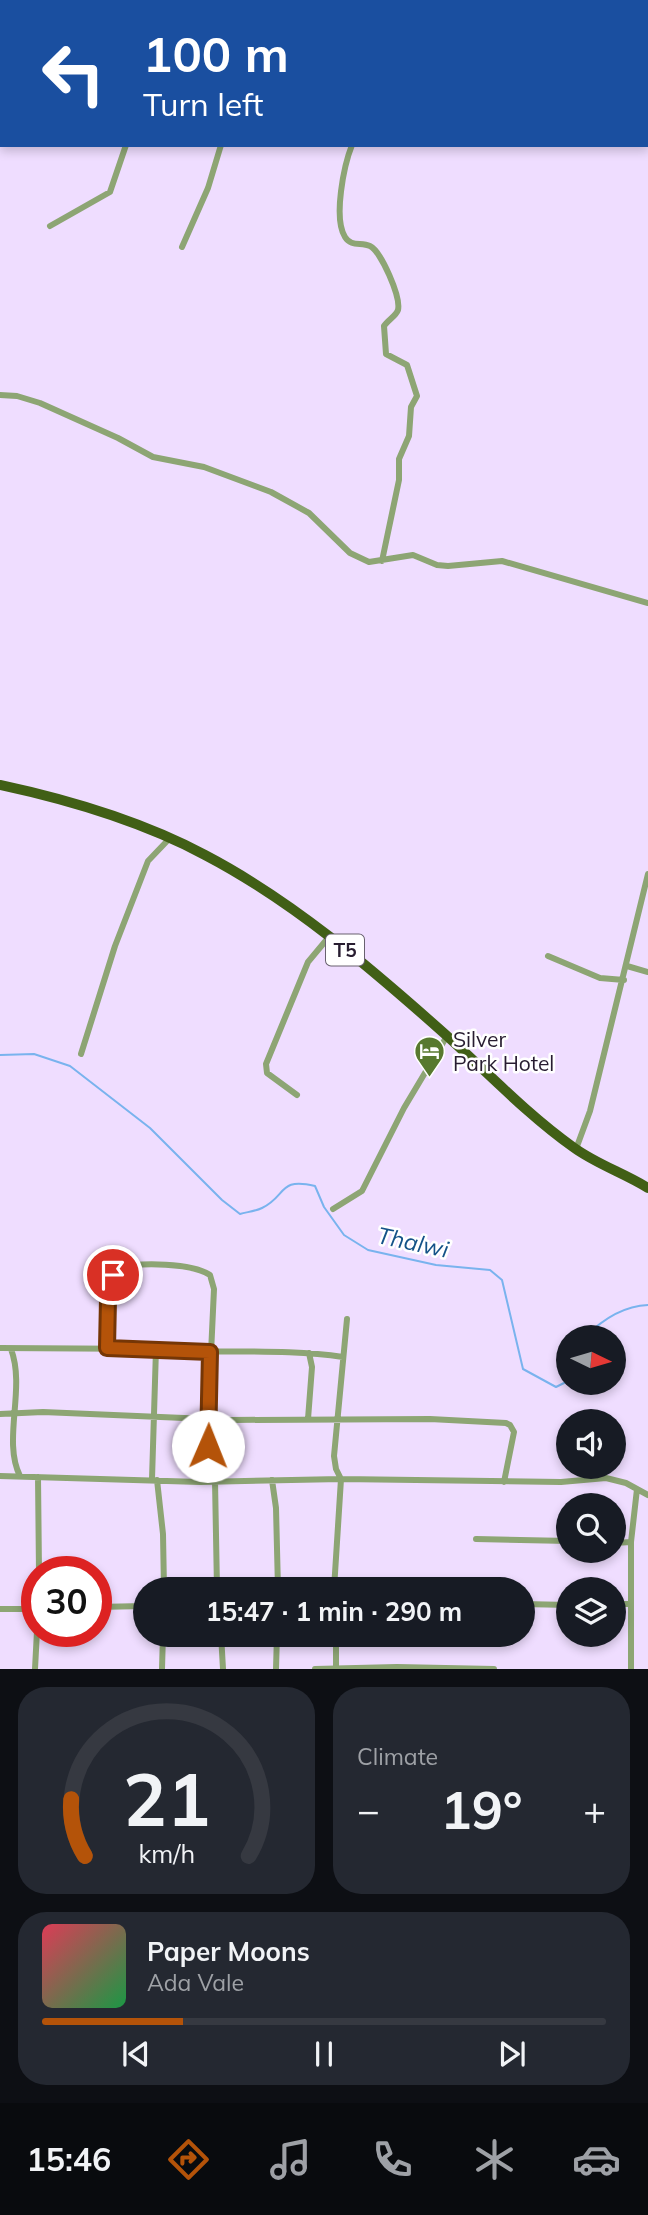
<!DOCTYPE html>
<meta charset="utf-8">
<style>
:root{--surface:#171b24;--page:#242831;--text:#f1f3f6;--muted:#9ea1a6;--line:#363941;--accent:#b45309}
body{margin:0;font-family:Mulish,sans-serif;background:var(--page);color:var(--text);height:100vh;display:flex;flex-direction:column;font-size:26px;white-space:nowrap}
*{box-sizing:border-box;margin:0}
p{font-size:23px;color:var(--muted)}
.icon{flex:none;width:38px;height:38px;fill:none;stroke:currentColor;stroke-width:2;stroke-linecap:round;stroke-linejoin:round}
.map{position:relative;height:1669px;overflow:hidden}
.drawer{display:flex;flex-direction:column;gap:18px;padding:18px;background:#0d0f14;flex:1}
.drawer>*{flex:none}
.top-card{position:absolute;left:0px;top:0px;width:649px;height:147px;box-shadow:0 4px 10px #0003;background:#1a4fa0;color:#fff;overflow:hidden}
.needle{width:46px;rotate:95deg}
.buttons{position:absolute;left:556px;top:1325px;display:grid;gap:14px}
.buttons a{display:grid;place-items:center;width:70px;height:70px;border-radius:50%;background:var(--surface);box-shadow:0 4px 10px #0003;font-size:35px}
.speed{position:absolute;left:21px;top:1556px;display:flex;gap:14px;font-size:35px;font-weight:700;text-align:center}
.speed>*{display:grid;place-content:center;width:91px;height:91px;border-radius:50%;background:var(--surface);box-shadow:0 4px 10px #0003;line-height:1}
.speed .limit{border:10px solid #d22;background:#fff;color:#111}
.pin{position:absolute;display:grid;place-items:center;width:60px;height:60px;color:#fff;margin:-30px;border:4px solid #fff;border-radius:50%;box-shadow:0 2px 7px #0007}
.me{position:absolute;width:77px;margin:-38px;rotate:1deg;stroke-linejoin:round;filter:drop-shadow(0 0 5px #0008)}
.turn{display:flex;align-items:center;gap:24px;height:147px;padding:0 28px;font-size:32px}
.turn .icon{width:91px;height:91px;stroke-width:2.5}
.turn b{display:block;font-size:49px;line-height:60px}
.big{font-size:52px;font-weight:700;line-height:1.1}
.drawer .card{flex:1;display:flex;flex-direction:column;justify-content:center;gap:10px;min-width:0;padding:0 24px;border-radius:28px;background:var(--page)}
.drawer .dial{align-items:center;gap:0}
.dial svg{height:182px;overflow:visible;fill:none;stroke:var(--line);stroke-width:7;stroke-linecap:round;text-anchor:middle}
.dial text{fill:var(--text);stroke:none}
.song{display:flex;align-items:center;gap:21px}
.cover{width:84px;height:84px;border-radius:10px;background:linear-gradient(135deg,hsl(350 70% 55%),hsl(140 70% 35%))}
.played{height:7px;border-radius:4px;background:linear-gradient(90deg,var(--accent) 25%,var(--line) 25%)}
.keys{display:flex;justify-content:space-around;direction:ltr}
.heat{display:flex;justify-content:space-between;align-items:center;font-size:38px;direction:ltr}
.drawer .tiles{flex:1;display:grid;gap:18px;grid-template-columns:1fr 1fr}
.card:last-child{grid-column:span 2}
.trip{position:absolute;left:133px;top:1577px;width:402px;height:70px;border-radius:35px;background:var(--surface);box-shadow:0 4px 10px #0003;font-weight:700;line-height:70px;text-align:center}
.menu{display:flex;height:112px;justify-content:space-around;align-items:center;background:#090b0e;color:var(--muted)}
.menu .icon{width:49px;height:49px}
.menu .active{color:var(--accent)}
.menu b{font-size:32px;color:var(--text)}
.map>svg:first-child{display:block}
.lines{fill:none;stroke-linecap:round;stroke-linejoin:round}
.stream{stroke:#79b3ee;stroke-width:2}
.minor{stroke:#8da574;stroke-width:6}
.trunk{stroke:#415f16;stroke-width:10}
.route-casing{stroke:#753606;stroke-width:18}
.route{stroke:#b45309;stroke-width:12}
.labels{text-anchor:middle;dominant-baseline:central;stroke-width:5;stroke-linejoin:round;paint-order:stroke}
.shield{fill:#fff;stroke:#68616f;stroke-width:2}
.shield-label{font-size:19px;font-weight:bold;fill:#281d31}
.poi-label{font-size:21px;fill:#281d31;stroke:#fff;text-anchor:start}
.water-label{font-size:23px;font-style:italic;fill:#145288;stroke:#fff}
</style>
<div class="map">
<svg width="648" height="1669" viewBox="0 0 648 1669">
<rect width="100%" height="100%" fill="#efddff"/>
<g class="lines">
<!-- stream -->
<path class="stream" d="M0,1055L34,1054L70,1066L150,1128L222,1200L240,1214C247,1212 256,1211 262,1208C287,1196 278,1177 315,1186L324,1207L344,1235L368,1250L436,1265L490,1270L502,1280L523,1369L556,1387L566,1382L569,1362
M585,1337C602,1320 623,1306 648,1305"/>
<!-- minor -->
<path class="minor" d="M572,0L574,2
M106,2V0
M171,2V0
M375,2H384
M398,2L401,0
M597,2L598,0
M648,62V63
M0,90L2,89
M352,145C344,165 333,218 345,237C351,247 361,242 370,246C381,251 401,297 398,310C396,316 388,320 384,326L386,354L407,365L417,396L411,407L409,436L399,459V480L382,561
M50,226L110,192L126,145
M182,247L208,188L221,145
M0,395L17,396L40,403L118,438L153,457L204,467L271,492L309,513L350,553L369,562L413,555L437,565L448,566L502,561L648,603
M548,956L600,978L624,980
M627,966L648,972
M81,1054L115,946L148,861L169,839
M297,1095L267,1073L266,1064L308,962L328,938
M576,1149L590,1111L648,874
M333,1209L362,1191L404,1108L447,1036
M0,1348L156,1349L152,1479
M107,1348L109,1288L119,1268C140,1262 192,1263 210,1275L214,1289L205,1482
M11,1349C26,1389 2,1440 20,1476
M156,1349C218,1354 281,1348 343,1357
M0,1414L43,1412L231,1420L430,1419L506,1423L510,1425L514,1432L504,1482
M308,1419L312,1367L309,1353
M0,1476L200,1482L341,1479L561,1482L606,1478L626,1483L648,1495
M38,1477L39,1572
M157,1480L163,1534L164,1589
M272,1480L276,1508L278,1589
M215,1481L217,1589
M476,1539L569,1541
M614,1543L631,1542
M334,1589L341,1479L336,1469L334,1456L347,1319
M523,1604L569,1605
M614,1604H631
M96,1607L145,1606
M0,1609H37
M221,1634L223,1669
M35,1669L37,1631
M162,1669L163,1634
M276,1669L277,1634
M315,1669L397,1667L494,1669
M336,1669V1634
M631,1669V1542L637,1489"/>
<!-- trunk -->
<path class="trunk" d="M0,785C70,800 141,821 205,855C293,901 372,969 446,1035C488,1073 528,1115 573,1147C596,1164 624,1173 648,1188"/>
</g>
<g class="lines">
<defs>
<path id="route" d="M113,1275L108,1299L107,1348L210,1352L208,1446"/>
</defs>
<!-- route casing -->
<use href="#route" class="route-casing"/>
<!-- route -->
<use href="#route" class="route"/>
</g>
<!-- icons -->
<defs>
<symbol id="hotel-pin" viewBox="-11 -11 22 30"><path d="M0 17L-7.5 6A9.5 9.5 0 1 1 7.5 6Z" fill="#58792f" stroke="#fff"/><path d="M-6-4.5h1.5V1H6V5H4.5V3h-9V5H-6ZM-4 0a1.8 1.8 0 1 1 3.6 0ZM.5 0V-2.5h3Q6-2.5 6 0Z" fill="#fff"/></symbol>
</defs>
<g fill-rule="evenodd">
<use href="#hotel-pin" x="412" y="1034" width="35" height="47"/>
</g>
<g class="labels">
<!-- shield labels -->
<rect class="shield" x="326" y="934.5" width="38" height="31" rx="5"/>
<g class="shield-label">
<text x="345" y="950">T5</text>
</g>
<!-- poi labels -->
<g class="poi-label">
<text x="453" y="1039">Silver<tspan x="453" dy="24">Park Hotel</tspan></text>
</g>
<!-- water labels -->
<g class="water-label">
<text transform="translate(413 1242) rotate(12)">Thalwi</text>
</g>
</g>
</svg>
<div class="buttons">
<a><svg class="needle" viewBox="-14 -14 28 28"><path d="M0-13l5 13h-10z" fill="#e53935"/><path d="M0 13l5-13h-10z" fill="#9ea1a6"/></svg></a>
<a><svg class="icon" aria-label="sound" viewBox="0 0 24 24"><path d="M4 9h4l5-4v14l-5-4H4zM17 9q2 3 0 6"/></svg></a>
<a><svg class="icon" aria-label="search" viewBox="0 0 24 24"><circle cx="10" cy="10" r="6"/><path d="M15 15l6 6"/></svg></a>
<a><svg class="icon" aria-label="layers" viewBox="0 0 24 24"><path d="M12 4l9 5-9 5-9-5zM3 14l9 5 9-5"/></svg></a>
</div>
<div class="speed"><div class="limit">30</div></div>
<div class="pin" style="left:113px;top:1275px;background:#d93025"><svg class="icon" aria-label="arrive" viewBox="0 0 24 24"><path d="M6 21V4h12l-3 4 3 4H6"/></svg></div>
<svg class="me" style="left:208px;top:1446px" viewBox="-20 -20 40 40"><circle r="19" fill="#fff"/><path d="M0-13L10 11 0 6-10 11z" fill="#b45309"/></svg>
<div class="trip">15:47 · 1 min · 290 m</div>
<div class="top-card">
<div class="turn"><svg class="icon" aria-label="left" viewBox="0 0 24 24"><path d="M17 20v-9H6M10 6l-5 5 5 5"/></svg><div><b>100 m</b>Turn left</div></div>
</div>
</div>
<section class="drawer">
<div class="tiles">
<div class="card dial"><svg viewBox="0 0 100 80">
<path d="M14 69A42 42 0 1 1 86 69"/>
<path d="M14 69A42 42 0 0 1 8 44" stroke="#b45309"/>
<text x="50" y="56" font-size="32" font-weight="700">21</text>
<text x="50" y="72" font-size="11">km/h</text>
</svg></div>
<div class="card"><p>Climate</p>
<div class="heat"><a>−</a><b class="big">19°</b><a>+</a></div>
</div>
<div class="card">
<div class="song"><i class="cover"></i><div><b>Paper Moons</b><p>Ada Vale</p></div></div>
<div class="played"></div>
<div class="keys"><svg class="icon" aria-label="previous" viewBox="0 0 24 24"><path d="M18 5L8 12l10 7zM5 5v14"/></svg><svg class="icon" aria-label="pause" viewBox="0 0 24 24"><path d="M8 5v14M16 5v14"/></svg><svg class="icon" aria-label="next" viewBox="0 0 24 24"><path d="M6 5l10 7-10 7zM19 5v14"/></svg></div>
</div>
</div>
</section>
<nav class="menu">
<b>15:46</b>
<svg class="icon active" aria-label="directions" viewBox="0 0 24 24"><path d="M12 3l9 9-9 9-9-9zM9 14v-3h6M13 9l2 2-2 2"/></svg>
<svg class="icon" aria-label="music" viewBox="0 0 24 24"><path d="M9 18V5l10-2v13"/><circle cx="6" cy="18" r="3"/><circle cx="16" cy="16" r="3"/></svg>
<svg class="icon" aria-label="phone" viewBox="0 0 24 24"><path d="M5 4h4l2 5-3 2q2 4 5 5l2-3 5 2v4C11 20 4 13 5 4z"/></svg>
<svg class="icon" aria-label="climate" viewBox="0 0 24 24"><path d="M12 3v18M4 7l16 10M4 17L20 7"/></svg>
<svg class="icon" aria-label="car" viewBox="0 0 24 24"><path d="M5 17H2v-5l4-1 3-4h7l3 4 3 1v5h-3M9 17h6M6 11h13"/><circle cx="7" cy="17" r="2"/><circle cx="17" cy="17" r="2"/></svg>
</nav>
